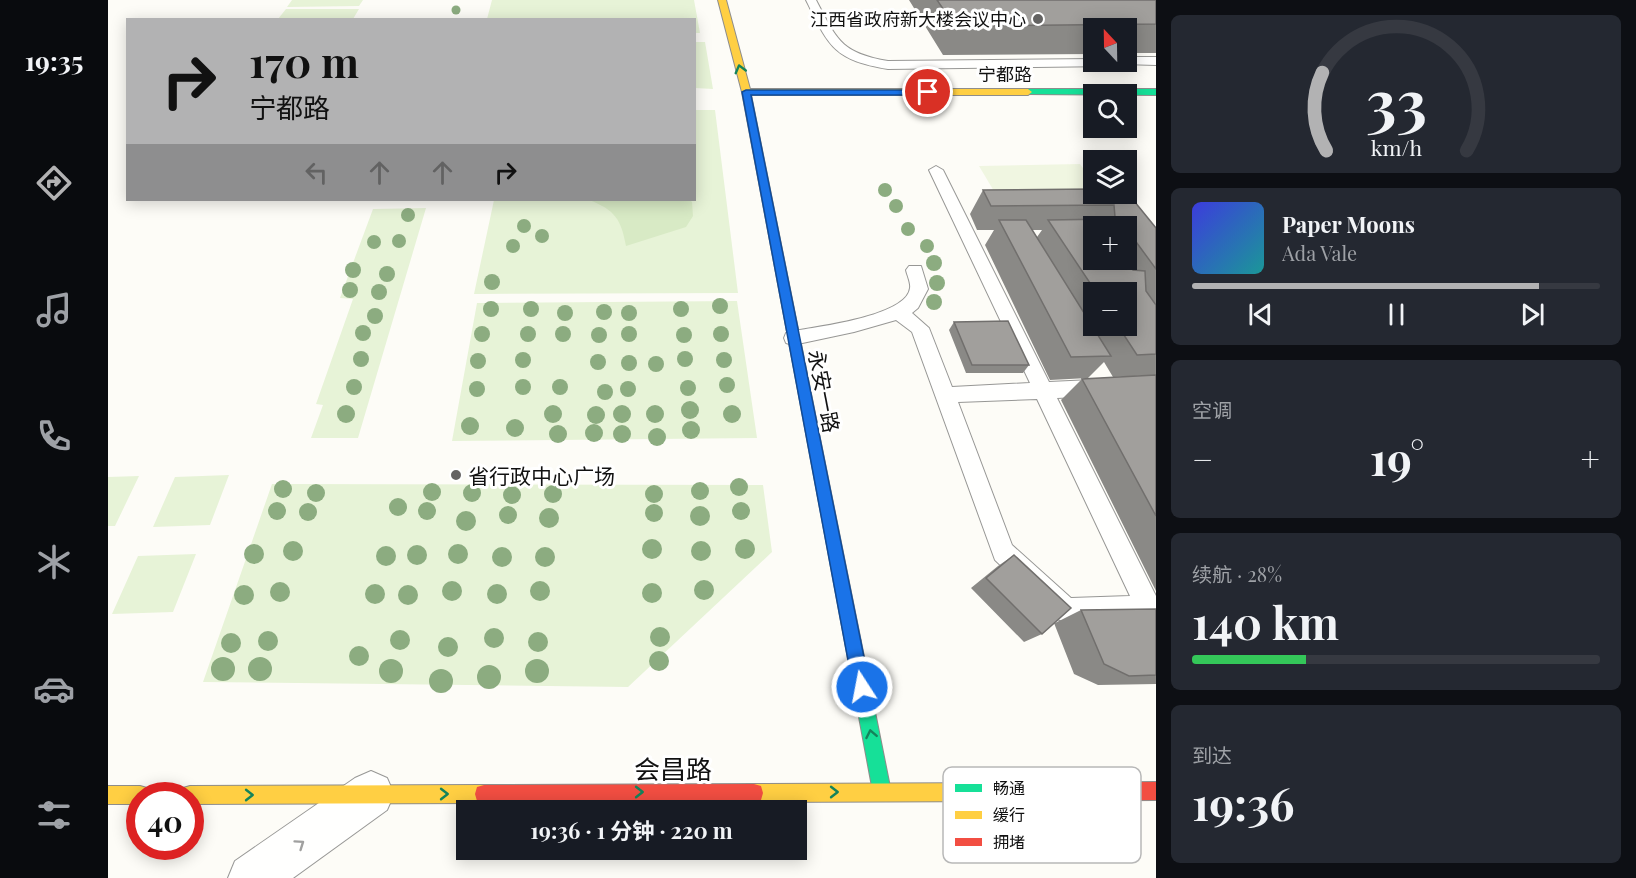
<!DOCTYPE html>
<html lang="zh">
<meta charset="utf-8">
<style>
:root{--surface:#171b24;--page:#242831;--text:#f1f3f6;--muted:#9ea1a6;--line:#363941;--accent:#b2b2b3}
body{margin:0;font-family:"Playfair Display","Noto Sans SC",serif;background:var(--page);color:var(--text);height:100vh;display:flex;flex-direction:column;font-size:22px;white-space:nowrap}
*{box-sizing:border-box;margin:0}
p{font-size:20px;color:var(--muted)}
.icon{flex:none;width:33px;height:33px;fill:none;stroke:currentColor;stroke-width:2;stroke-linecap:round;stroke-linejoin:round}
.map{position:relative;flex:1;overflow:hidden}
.panel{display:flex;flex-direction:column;gap:15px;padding:15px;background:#0d0f14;width:480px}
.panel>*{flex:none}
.guide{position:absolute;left:18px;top:18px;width:570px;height:183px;border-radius:0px;box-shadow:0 3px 15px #0003;background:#b2b2b3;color:#111;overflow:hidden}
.needle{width:39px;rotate:338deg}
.buttons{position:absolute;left:975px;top:18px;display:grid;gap:12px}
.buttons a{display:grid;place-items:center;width:54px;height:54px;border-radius:0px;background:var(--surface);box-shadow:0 3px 15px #0003;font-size:30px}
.speed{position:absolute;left:18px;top:782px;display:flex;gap:12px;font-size:30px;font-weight:700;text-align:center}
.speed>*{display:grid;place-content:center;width:78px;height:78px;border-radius:50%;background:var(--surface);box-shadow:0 3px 15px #0003;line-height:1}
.speed .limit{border:9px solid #d22;background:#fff;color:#111}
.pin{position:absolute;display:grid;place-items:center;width:51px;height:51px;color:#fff;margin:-26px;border:3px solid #fff;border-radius:50%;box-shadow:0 2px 6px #0007}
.me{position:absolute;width:66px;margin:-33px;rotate:349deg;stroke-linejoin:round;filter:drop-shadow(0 0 4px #0008)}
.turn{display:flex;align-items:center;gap:21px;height:126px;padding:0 24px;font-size:27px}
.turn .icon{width:78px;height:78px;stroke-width:2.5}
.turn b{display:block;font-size:42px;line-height:51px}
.lanes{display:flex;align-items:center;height:57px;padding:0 24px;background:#0003;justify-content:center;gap:30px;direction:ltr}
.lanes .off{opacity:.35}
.big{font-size:45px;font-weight:700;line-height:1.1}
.panel .tile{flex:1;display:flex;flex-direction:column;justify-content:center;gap:9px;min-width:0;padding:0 21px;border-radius:9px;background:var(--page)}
.panel .dial{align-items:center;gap:0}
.dial svg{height:156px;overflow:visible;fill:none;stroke:var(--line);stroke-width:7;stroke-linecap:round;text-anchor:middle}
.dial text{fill:var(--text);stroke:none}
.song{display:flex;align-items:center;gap:18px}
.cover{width:72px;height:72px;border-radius:9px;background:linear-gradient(135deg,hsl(240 70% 55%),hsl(180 70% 35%))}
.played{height:6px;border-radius:3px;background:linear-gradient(90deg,var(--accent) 85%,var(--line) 85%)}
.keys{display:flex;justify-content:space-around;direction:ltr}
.heat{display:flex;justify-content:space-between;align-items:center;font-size:33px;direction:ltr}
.charge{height:9px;border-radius:4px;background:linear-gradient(90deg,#34c759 28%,var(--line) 0)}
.trip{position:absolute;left:348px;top:800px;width:351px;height:60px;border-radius:0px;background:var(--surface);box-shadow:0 3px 15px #0003;font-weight:700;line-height:60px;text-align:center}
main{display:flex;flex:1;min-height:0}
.menu{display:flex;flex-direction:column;width:108px;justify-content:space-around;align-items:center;background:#090b0e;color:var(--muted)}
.menu .icon{width:42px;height:42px}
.menu .active{color:var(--accent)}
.menu b{font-size:27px;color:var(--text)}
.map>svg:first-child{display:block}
.green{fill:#e7f3d7}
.forest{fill:#d8eac5}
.pitch{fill:#f0f6e1}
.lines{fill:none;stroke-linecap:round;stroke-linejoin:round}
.lane-casing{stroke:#979795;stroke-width:2}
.street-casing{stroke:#979795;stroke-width:2}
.fast-casing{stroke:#8e8d8b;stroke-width:2}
.slow-casing{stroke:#8e8d8b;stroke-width:2}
.jam-casing{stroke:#8e8d8b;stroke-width:2}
.lane{fill:#fffffe;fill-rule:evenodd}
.street{fill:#fffffe;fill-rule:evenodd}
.fast{fill:#16e098;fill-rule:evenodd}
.slow{fill:#ffcf43;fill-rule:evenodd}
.jam{fill:#f24e42;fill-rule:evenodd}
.tree{fill:#8cac80}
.wall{fill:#8a8986;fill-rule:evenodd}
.building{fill:#a19f9c;stroke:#716f6d;stroke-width:1.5}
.oneway{stroke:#14835b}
.oneway2{stroke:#a0a09f}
.route{fill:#1a73e8;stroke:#114b97;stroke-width:1.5}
.poi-dot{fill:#646362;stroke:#fff;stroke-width:2}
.labels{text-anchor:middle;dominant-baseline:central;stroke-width:6;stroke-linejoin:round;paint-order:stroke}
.far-poi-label{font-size:18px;fill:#111;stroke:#fff;text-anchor:end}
.far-street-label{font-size:18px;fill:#111;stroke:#fff}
.street-label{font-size:21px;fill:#111;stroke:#fff}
.poi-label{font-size:21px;fill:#111;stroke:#fff;text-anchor:start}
.near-street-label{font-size:26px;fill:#111;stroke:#fff}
.key{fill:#fff;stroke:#b8b8b8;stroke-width:1.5}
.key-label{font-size:16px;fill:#111}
</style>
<main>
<nav class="menu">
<b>19:35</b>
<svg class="icon active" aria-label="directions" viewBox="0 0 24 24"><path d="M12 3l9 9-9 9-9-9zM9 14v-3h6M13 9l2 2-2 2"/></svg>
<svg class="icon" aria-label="music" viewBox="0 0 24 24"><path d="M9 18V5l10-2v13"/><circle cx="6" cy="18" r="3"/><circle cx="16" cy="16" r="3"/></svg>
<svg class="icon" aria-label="phone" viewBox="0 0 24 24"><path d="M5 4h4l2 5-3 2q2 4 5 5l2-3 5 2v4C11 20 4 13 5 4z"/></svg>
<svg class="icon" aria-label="climate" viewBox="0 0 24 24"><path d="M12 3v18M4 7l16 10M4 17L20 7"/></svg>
<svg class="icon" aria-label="car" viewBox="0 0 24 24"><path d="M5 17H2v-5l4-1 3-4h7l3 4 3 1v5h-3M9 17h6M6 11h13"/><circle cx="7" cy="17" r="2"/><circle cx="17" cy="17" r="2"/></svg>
<svg class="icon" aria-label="filters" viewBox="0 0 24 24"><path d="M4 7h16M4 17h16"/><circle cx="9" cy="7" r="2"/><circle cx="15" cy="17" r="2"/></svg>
</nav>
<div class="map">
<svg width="1048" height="878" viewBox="0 0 1048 878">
<rect width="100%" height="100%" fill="#fdfcf7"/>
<!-- green -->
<path class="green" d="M184,0H255L251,6L179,7Z
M384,0H586L592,33H587L586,20L379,19Z
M178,9H251L245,19H170Z
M587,42H597L605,89L587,88Z
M587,110H607L630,293L366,294L386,200H586Z
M318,208L250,438H203L215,405L208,404L245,299L232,298L265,209Z
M629,301L649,438L344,441L369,303Z
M121,475L102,525L45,527L67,477Z
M31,476L7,526H0V477Z
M164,484L655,485L664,552L520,687L95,682Z
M88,554L65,612L4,614L30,556Z"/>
<!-- forest -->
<path class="forest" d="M481,200H582L584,202L585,216L578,227L518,246C513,219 507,210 481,200Z"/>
<!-- pitch -->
<path class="pitch" d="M972,164L985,182L986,194L893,203L871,166Z"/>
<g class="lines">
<defs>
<path id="lane" d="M698,0H708C729,40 733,53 780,61L986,59V62H1010L1004,66L780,69C726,60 721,47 698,0Z
M1018,57H1048V65L1014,64L1012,62H1018Z
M828,166L835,170L941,382L1048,377V393L949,398L1048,596V620L958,622L949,619L887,560L804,332L788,320L746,332L685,345L678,343L676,338L678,333L685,331C709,327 799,316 802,288C803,283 799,275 798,270L801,266H813L820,289L810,308L804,313L821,328L844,387L922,383L821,170ZM929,399L1022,596L963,598L904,545L850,402Z"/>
<path id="street" d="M263,771L279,778L286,794L279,810L185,878H120L127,861L247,778Z"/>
<path id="fast" d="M920,89H1048V95L917,94L916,92Z
M745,634L751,636L753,642L783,792L781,799L774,801L767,799L765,792L737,642L739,636Z"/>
<path id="slow" d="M610,0H618L642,89H920L924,92L920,95H643L699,374L693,379L687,374L634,92Z
M902,783L909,785L911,792L909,799L902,801L646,802L639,800L637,793L639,786L646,784Z
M376,785L383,787L385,794L383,801L376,803L82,804V795H73L75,788L82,786Z
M0,786H32L39,788L41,795H32V804H0Z"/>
<path id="jam" d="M693,369L699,374L753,642L751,648L745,650L739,648L737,642L687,374Z
M1048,782V800L902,801L895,799L893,792L895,785L902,783Z
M646,784L653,786L655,793L653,800L646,802L376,803L369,801L367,794L369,787L376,785Z"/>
</defs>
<!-- lane casing -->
<use href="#lane" class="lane-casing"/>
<!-- street casing -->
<use href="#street" class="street-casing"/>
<!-- fast casing -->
<use href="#fast" class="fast-casing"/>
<!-- slow casing -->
<use href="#slow" class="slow-casing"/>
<!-- jam casing -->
<use href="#jam" class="jam-casing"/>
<!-- lane -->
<use href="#lane" class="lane"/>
<!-- street -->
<use href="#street" class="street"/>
<!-- fast -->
<use href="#fast" class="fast"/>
<!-- slow -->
<use href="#slow" class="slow"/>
<!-- jam -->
<use href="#jam" class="jam"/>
</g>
<!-- trees -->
<g class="tree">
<circle cx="348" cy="10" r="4.5"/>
<circle cx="777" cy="190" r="7"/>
<circle cx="788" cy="206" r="7"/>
<circle cx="300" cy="215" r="7"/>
<circle cx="416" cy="226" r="7"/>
<circle cx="800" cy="229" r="7"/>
<circle cx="434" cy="236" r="7"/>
<circle cx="291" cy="241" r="7"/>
<circle cx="266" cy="242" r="7"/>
<circle cx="405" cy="246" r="7"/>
<circle cx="819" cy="246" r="7"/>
<circle cx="826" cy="263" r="8"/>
<circle cx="245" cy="270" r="8"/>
<circle cx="279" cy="274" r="8"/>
<circle cx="384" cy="282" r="8"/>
<circle cx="829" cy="283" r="8"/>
<circle cx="242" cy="290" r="8"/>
<circle cx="271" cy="292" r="8"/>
<circle cx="826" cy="302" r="8"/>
<circle cx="612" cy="306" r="8"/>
<circle cx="383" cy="309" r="8"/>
<circle cx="423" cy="309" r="8"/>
<circle cx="573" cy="309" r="8"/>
<circle cx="496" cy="312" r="8"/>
<circle cx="457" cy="313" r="8"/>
<circle cx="521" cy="313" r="8"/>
<circle cx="267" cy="316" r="8"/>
<circle cx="255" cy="333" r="8"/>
<circle cx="374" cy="334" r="8"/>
<circle cx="420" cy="334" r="8"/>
<circle cx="455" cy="334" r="8"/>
<circle cx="521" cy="334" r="8"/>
<circle cx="613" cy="334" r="8"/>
<circle cx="491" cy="335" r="8"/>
<circle cx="576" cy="335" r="8"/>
<circle cx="253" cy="359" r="8"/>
<circle cx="577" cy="359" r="8"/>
<circle cx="415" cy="360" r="8"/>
<circle cx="616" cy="360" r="8"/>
<circle cx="370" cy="361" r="8"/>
<circle cx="490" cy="362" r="8"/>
<circle cx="521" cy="363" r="8"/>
<circle cx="548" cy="364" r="8"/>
<circle cx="619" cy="385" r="8"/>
<circle cx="246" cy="387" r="8"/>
<circle cx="415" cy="387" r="8"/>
<circle cx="452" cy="387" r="8"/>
<circle cx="580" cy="388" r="8"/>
<circle cx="369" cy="389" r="8"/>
<circle cx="520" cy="389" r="8"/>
<circle cx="497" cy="392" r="8"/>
<circle cx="582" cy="410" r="9"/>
<circle cx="238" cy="414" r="9"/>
<circle cx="445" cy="414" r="9"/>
<circle cx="514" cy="414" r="9"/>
<circle cx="547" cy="414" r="9"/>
<circle cx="624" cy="414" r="9"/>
<circle cx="488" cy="415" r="9"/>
<circle cx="362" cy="426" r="9"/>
<circle cx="407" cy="428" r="9"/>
<circle cx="583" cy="430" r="9"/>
<circle cx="486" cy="433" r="9"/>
<circle cx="450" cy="434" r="9"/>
<circle cx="514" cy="434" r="9"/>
<circle cx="549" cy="437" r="9"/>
<circle cx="631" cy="487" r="9"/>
<circle cx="175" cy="489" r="9"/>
<circle cx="592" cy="491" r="9"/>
<circle cx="324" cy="492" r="9"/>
<circle cx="208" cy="493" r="9"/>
<circle cx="364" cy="493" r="9"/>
<circle cx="445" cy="494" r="9"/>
<circle cx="546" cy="494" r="9"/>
<circle cx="404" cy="495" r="9"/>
<circle cx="290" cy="507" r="9"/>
<circle cx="169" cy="511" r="9"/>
<circle cx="319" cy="511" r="9"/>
<circle cx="633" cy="511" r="9"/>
<circle cx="200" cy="512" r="9"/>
<circle cx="546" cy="513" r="9"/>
<circle cx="592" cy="516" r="10"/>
<circle cx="400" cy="515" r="9"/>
<circle cx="441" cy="518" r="10"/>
<circle cx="358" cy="521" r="10"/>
<circle cx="544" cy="549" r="10"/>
<circle cx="637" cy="549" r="10"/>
<circle cx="185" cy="551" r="10"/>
<circle cx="593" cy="551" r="10"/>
<circle cx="146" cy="554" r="10"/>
<circle cx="350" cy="554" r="10"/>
<circle cx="309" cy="555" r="10"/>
<circle cx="278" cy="556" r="10"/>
<circle cx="394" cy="557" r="10"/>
<circle cx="437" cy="557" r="10"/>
<circle cx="596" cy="590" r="10"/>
<circle cx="344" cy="591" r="10"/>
<circle cx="432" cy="591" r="10"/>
<circle cx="172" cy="592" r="10"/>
<circle cx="544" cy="593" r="10"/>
<circle cx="267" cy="594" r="10"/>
<circle cx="389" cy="594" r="10"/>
<circle cx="136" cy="595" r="10"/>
<circle cx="300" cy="595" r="10"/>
<circle cx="552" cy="637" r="10"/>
<circle cx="386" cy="638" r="10"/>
<circle cx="292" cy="640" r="10"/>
<circle cx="160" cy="641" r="10"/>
<circle cx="430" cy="642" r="10"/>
<circle cx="123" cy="643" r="10"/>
<circle cx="340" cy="647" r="10"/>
<circle cx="251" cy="656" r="10"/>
<circle cx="551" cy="661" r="10"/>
<circle cx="115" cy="669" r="12"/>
<circle cx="152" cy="669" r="12"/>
<circle cx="283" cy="671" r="12"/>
<circle cx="429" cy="671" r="12"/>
<circle cx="381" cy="677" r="12"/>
<circle cx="333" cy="681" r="12"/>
</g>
<!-- wall -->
<path class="wall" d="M801,0H1048V53H1018V28H986V54L835,55Z
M986,189L1048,228V375L1005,377L996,362L980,378L942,380L877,245L886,230H869L862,214L875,190ZM986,226L1018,234V260ZM924,230H934L929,237ZM986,292H1018V326H986Z
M846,322L921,365L915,373H858L841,330Z
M1048,375V591L953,400L974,379Z
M906,555L947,623L973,610L1048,609V684L990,685L966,674L946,623L934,634L916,642L863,588L890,566Z"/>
<!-- building -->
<path class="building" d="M829,0H1048V24L847,26Z
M986,189V194H1018V191L1048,228V269L1023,235L1018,234V226H986V260L1018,259L1025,270L1037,271L1038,291L1048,305V354L1029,355L1010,326H1018V292H988L940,220L1005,219L1007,217L1006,205L883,206L875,190Z
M891,220H918L1003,356L963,357Z
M900,321L921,365H864L846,322Z
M1048,375V516L974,379Z
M906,555L963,608L934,634L878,578Z
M1048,609V675L1021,676L996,664L973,610Z"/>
<!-- one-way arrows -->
<defs><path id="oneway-chevron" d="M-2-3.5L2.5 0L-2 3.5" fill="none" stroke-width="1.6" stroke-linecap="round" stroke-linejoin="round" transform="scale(1.5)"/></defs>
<g class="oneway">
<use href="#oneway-chevron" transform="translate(632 69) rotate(-105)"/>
<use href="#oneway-chevron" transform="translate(763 734) rotate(-101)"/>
<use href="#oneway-chevron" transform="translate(531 792)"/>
<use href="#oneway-chevron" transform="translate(726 792)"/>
<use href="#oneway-chevron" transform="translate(336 794)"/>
<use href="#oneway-chevron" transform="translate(141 795)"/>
</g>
<use class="oneway2" href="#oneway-chevron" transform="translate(192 844) rotate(-35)"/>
<!-- route -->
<path class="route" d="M638,90H820L824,92L820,95H643L762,687L760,694L754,696L747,694L745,687L634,92Z"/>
<!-- markers -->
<g class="poi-dot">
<circle cx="930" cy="19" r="6"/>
<circle cx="348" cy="475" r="6"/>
</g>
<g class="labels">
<!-- far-poi labels -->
<g class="far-poi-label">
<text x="918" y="19">江西省政府新大楼会议中心</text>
</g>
<!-- far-street labels -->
<g class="far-street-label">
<text x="897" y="74">宁都路</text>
</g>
<!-- street labels -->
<g class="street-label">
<text transform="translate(717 391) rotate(79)">永安一路</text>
</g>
<!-- poi labels -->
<g class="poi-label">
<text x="360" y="475">省行政中心广场</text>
</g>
<!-- near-street labels -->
<g class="near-street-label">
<text x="565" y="768">会昌路</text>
</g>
</g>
<!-- legend -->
<rect x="835" y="767" width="198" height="96" rx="9" class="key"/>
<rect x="847" y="784" width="27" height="8" fill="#16e098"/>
<rect x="847" y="811" width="27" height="8" fill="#ffcf43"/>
<rect x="847" y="838" width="27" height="8" fill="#f24e42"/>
<g class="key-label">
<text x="885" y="794">畅通</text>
<text x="885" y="821">缓行</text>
<text x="885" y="848">拥堵</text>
</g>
</svg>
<div class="buttons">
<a><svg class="needle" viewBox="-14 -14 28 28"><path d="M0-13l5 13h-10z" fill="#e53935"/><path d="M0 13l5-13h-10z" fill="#9ea1a6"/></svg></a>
<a><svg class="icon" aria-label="search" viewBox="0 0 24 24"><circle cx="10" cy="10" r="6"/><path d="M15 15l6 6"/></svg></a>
<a><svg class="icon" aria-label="layers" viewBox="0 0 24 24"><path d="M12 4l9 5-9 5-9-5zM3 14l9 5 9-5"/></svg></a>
<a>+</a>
<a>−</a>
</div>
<div class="speed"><div class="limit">40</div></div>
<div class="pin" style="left:820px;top:92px;background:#d93025"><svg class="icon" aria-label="arrive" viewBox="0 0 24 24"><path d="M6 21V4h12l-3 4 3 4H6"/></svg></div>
<svg class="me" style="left:754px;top:687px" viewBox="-20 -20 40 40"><circle r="17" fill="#1a73e8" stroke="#fff" stroke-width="3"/><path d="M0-11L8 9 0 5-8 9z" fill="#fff"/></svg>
<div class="trip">19:36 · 1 分钟 · 220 m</div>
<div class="guide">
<div class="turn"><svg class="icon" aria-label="right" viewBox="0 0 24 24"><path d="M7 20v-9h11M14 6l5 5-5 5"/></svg><div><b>170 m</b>宁都路</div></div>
<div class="lanes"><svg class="icon off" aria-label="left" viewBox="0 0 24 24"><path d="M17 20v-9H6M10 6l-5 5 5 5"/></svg><svg class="icon off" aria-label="ahead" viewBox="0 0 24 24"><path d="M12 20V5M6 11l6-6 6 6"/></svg><svg class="icon off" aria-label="ahead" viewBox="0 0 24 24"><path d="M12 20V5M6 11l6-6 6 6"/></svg><svg class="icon" aria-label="right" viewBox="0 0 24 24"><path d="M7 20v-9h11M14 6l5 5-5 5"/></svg></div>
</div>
</div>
<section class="panel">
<div class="tile dial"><svg viewBox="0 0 100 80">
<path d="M14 69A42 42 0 1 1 86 69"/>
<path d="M14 69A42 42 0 0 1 12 29" stroke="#b2b2b3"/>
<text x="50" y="56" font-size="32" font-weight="700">33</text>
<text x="50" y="72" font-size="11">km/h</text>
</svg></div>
<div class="tile">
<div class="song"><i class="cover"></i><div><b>Paper Moons</b><p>Ada Vale</p></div></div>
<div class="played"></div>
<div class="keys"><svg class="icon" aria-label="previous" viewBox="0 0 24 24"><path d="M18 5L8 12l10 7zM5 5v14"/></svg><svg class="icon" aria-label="pause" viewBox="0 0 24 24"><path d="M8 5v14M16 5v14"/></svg><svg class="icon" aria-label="next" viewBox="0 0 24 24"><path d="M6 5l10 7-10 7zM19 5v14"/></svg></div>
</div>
<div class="tile"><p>空调</p>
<div class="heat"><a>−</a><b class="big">19°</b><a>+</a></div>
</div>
<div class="tile"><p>续航 · 28%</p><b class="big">140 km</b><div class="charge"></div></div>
<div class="tile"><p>到达</p><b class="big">19:36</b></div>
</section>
</main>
